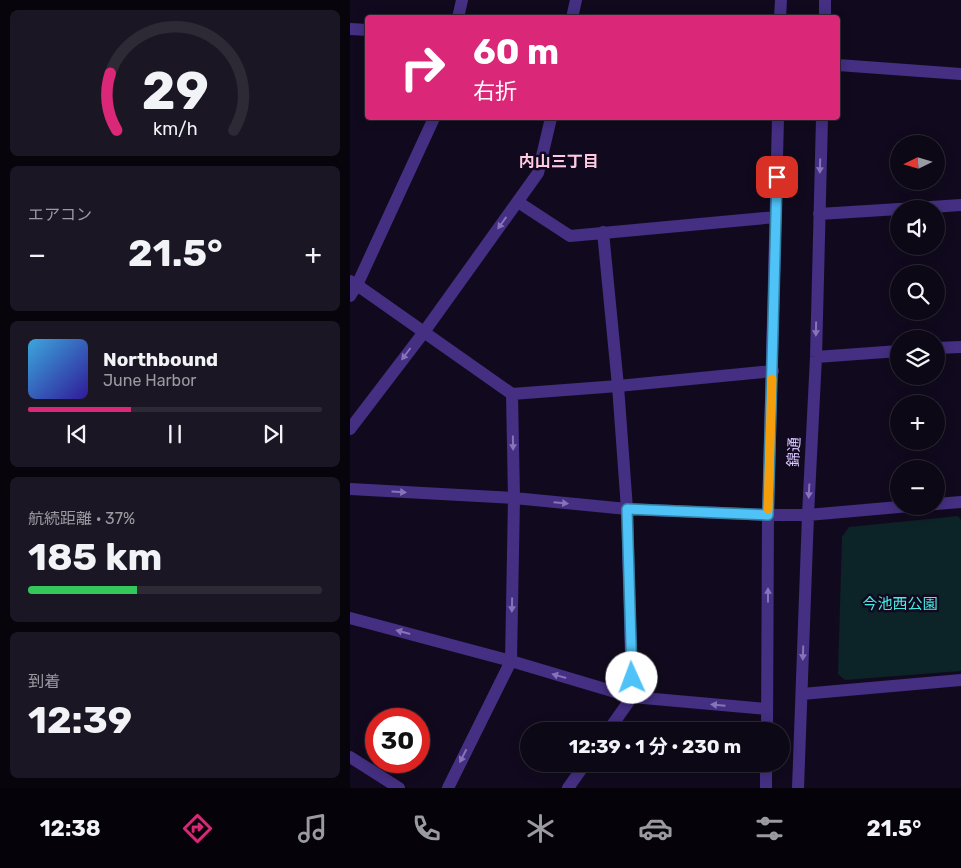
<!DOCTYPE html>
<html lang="ja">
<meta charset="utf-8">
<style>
:root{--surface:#0d0816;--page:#1b1623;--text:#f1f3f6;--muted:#9a9aa1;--line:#2d2935;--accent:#db2777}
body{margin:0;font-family:Rubik,"Noto Sans JP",sans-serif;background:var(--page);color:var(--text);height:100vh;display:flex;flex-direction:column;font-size:19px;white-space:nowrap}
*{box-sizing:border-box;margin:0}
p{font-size:16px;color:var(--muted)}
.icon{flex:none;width:28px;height:28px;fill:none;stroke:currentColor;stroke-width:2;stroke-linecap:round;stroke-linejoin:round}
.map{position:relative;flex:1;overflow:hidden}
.sheet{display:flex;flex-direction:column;gap:10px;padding:10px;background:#07040c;width:350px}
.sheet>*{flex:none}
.guide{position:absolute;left:15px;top:15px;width:475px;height:105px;border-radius:5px;box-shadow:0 2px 12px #0003,0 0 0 1px var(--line);background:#db2777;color:#fff;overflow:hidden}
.needle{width:32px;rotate:265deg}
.controls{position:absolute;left:540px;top:135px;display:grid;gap:10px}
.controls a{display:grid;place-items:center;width:55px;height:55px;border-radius:50%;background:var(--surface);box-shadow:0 2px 12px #0003,0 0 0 1px var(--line);font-size:25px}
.speed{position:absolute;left:15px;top:708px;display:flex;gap:10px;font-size:25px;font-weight:700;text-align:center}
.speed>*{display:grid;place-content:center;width:65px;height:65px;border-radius:50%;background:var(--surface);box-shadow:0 2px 12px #0003,0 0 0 1px var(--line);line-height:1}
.speed .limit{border:8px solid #d22;background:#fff;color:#111}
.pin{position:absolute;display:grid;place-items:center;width:42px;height:42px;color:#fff;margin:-21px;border-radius:10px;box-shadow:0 2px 8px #0006}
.me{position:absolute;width:55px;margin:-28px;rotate:358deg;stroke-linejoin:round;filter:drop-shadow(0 0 4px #0008)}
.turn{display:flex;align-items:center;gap:18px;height:105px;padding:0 25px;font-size:22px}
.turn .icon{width:65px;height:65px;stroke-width:2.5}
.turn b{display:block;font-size:35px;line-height:42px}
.big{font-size:38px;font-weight:700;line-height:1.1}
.sheet .tile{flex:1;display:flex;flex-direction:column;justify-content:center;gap:8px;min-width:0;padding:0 18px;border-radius:8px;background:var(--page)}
.sheet .dial{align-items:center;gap:0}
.dial svg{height:130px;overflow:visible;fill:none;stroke:var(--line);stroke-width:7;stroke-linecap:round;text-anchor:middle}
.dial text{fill:var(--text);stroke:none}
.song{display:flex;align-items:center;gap:15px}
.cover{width:60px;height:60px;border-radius:8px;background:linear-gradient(135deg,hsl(200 70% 55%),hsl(250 70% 35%))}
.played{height:5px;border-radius:2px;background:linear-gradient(90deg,var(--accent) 35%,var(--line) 35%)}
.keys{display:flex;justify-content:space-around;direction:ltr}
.heat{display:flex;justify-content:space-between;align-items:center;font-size:28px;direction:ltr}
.charge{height:8px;border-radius:4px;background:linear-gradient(90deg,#34c759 37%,var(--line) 0)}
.trip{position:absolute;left:170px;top:722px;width:270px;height:50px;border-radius:25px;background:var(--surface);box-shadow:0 2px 12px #0003,0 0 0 1px var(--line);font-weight:700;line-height:50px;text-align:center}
.tab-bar{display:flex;height:80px;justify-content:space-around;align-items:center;background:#050309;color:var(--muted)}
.tab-bar .icon{width:35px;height:35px}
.tab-bar .active{color:var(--accent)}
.tab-bar b{font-size:22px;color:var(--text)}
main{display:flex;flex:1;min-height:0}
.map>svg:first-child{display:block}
.green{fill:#0c2328}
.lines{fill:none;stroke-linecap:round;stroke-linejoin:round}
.minor{stroke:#442f82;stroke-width:12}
.oneway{fill:#8773ba}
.route-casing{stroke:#337fa1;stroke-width:12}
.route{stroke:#4fc3f7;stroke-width:9}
.slow{stroke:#f59e0b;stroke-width:9}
.labels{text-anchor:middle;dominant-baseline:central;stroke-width:5;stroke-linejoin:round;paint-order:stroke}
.street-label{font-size:15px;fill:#d9c7ff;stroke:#110a1e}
.park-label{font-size:15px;fill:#47ebe5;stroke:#110a1e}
.neighbourhood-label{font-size:16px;font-weight:bold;fill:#ffc9e0;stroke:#110a1e}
</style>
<main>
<section class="sheet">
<div class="tile dial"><svg viewBox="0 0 100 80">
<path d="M14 69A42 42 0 1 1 86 69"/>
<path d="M14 69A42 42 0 0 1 10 34" stroke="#db2777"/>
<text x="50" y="56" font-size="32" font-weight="700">29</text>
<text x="50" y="72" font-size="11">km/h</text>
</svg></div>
<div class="tile"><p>エアコン</p>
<div class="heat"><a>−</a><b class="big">21.5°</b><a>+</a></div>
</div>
<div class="tile">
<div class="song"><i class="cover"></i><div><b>Northbound</b><p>June Harbor</p></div></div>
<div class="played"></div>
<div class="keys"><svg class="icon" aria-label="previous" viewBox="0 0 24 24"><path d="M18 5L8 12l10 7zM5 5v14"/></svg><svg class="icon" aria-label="pause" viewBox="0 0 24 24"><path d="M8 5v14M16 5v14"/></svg><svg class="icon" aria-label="next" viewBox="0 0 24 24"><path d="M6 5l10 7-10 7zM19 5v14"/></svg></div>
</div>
<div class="tile"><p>航続距離 · 37%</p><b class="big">185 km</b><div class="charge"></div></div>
<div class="tile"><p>到着</p><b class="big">12:39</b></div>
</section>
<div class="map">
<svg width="611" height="788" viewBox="0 0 611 788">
<rect width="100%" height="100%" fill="#110a1e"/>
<!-- green -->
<path class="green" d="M608,516L611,520V671L495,680L488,674L492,537L499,527Z"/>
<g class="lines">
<!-- minor -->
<path class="minor" d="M108,18L112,0
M222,18L226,0
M430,18L431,0
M475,18V0
M0,29L18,30
M488,65L611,74
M168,202L220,236L426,217
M551,209L611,205
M469,214L549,209
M253,232L268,386L277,509L282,697L258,731
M0,281L7,285L162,394L268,386L423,371
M0,296L7,285L84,118
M586,348L611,347
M466,357L549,351
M0,429L74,332L188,173L201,118
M0,489L164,498L277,509L418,515H458L560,506
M586,504L611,502
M0,618L161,661L282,697L417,709
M452,694L611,680
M417,731L418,515L428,118
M0,757L49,788
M98,788L161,661L164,498L162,394
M218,788L235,764
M416,788V764
M448,788L458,515L466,357L472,118"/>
</g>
<!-- one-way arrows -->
<defs><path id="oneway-solid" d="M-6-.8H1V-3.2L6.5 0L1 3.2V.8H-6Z" transform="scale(1.25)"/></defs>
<g class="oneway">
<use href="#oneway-solid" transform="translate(470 166) rotate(92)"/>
<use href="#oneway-solid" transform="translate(152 223) rotate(126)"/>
<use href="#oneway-solid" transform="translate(466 329) rotate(91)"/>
<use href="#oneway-solid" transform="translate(56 354) rotate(127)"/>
<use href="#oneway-solid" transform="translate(163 443) rotate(89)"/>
<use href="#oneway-solid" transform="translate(459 491) rotate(93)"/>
<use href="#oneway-solid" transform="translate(49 492) rotate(3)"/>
<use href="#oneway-solid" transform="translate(211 503) rotate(5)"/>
<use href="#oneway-solid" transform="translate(418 595) rotate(-90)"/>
<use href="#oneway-solid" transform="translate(162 605) rotate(91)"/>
<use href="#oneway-solid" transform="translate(53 632) rotate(-165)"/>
<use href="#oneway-solid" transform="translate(453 653) rotate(92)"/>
<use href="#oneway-solid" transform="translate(209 676) rotate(-164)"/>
<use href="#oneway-solid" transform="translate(368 705) rotate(-175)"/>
<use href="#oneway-solid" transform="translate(113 756) rotate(117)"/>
</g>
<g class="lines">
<defs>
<path id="route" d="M282,678L277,509L418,515L427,177"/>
</defs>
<!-- route casing -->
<use href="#route" class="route-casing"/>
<!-- route -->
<use href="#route" class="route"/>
<!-- slow -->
<path class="slow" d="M418,509L422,379"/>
</g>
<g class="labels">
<!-- street labels -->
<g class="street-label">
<text transform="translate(444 452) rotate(-87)">錦通</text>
</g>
<!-- park labels -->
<g class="park-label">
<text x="550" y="604">今池西公園</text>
</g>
<!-- neighbourhood labels -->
<g class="neighbourhood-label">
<text x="209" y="161">内山三丁目</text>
</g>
</g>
</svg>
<div class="controls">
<a><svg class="needle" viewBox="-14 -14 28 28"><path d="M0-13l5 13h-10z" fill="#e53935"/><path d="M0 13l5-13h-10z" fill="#9a9aa1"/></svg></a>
<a><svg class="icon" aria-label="sound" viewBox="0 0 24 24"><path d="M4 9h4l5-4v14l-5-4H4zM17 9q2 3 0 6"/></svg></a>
<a><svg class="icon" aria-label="search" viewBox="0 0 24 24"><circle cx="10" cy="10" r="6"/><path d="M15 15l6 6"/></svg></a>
<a><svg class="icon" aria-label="layers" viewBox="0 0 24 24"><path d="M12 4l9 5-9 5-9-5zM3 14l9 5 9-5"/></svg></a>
<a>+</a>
<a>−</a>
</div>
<div class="speed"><div class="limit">30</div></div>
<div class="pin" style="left:427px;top:177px;background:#d93025"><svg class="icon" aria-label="arrive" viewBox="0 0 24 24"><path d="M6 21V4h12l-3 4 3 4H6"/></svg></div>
<svg class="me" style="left:282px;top:678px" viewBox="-20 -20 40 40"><circle r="19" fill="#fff"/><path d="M0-13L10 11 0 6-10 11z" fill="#4fc3f7"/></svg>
<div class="trip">12:39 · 1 分 · 230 m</div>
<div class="guide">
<div class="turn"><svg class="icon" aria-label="right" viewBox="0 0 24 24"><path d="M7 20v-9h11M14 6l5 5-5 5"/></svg><div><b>60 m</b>右折</div></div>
</div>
</div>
</main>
<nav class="tab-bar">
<b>12:38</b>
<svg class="icon active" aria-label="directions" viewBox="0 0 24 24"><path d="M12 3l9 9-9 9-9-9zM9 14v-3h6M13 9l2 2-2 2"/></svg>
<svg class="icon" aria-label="music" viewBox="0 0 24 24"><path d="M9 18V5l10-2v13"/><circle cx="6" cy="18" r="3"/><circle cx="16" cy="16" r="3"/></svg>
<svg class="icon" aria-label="phone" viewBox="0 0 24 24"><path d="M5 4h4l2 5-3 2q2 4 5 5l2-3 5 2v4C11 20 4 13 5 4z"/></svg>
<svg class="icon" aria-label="climate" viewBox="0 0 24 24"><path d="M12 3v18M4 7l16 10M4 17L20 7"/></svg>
<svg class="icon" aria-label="car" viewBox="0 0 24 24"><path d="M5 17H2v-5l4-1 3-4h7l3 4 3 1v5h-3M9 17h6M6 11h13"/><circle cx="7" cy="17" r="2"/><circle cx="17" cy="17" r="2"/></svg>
<svg class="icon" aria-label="filters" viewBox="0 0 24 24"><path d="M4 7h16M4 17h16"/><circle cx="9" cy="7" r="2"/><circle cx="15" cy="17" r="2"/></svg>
<b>21.5°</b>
</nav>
